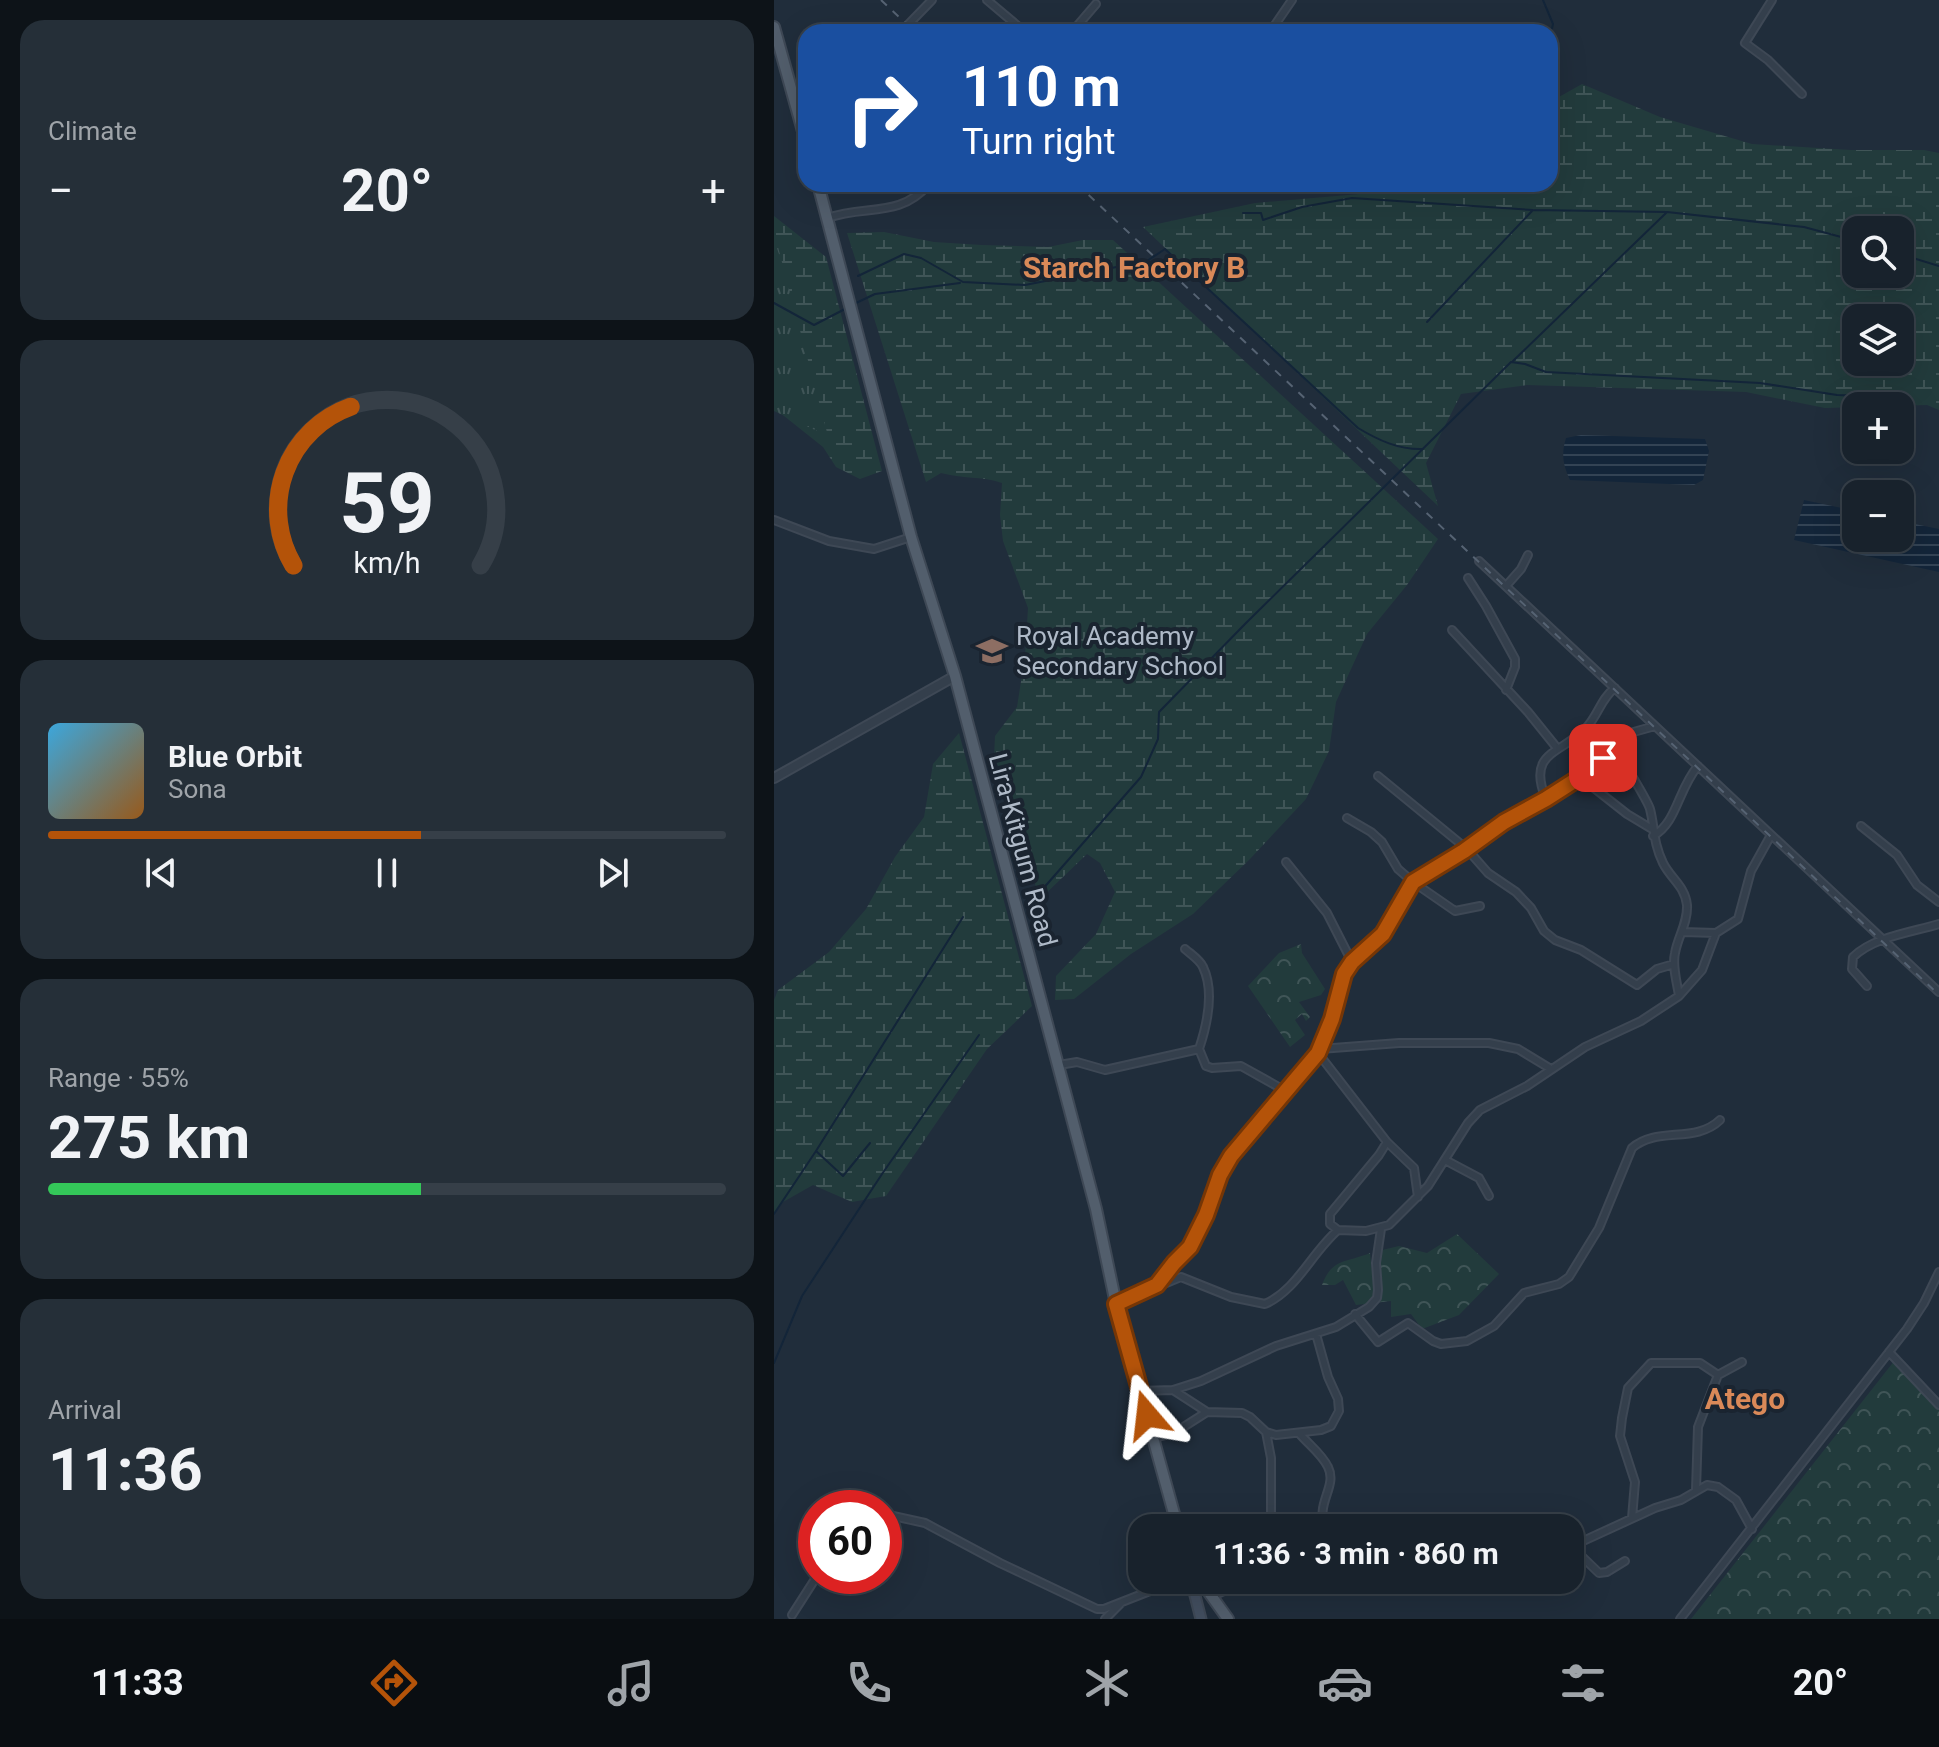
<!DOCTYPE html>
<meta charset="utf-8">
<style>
:root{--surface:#18222c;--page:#252f38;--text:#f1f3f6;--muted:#9fa4a9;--line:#363f48;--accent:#b45309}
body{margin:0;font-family:Roboto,sans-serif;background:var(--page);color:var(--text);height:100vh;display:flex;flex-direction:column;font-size:30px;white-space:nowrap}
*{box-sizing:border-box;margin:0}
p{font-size:26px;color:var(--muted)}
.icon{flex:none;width:44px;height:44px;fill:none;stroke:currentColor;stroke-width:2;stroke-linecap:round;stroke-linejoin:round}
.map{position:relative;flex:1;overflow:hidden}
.side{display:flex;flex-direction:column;gap:20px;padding:20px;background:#0d1318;width:774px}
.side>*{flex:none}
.hud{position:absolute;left:24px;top:24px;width:760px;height:168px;border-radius:24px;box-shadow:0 8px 32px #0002,0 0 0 2px var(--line);background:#1a4fa0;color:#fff;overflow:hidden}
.tools{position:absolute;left:1068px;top:216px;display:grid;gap:16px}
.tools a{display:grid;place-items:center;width:72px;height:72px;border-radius:16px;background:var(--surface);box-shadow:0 8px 32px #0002,0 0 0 2px var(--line);font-size:40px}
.speed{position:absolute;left:24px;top:1490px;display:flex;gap:16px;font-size:40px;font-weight:700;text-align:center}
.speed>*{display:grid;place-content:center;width:104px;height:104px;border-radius:50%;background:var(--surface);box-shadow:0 8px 32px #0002,0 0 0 2px var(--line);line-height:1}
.speed .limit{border:12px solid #d22;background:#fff;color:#111}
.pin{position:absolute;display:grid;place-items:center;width:68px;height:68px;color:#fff;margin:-34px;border-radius:16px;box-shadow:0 4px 12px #0006}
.me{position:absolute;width:88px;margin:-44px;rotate:343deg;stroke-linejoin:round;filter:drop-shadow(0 0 6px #0008)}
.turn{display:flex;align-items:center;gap:28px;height:168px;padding:0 32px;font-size:36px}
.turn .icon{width:104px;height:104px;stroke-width:2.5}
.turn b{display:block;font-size:56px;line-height:68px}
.big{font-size:60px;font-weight:700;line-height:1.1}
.side .card{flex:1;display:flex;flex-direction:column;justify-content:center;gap:12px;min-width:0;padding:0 28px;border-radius:24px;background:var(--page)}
.side .dial{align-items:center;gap:0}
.dial svg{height:208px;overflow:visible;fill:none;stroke:var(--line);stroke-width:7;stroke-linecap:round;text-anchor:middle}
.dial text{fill:var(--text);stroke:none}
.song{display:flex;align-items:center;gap:24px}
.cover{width:96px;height:96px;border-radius:12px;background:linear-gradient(135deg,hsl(200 70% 55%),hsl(30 70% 35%))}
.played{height:8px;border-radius:4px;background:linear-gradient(90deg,var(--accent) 55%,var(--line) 55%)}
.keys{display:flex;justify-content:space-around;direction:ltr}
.heat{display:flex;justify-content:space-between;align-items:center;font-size:44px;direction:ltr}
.charge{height:12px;border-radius:6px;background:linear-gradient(90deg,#34c759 55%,var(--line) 0)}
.trip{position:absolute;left:354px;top:1514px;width:456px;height:80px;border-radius:24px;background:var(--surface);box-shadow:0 8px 32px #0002,0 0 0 2px var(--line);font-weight:700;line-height:80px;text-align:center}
.tabs{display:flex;height:128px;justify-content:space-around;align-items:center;background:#0a0e12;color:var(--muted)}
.tabs .icon{width:56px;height:56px}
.tabs .active{color:var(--accent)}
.tabs b{font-size:36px;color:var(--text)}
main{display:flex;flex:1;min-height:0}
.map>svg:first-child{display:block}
.forest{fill:url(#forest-crowns)}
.wetland{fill:url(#wetland-marsh);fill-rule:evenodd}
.park{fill:url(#park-tufts)}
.water{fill:url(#water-rules)}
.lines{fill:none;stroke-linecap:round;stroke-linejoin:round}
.stream{stroke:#132539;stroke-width:2}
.minor-casing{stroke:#3e4855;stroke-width:10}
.tertiary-casing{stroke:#3e4855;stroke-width:12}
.secondary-casing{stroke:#3e4855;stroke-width:13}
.primary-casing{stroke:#3e4855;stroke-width:14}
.minor{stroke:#343f4c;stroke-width:6}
.tertiary{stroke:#343f4c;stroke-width:8}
.secondary{stroke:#424e5f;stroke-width:9}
.primary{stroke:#525e6c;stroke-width:10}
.rail{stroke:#566373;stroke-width:2;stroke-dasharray:8 8;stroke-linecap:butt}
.route-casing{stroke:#753606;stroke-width:20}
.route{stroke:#b45309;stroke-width:14}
.labels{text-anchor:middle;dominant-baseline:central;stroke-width:8;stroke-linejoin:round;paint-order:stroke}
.poi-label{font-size:26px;fill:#afbac8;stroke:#1a2430;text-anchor:start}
.street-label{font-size:26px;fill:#afbac8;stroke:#1a2430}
.quarter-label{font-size:30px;font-weight:bold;fill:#da8958;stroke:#1a2430}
</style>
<main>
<section class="side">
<div class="card"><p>Climate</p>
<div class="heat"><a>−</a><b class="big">20°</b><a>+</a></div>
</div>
<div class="card dial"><svg viewBox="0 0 100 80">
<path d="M14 69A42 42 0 1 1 86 69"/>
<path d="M14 69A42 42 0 0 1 36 8" stroke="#b45309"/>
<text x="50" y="56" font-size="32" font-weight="700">59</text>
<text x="50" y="72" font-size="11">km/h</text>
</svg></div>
<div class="card">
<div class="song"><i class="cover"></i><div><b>Blue Orbit</b><p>Sona</p></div></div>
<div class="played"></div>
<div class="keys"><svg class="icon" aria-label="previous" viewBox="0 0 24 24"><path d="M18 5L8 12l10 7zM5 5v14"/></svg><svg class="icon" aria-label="pause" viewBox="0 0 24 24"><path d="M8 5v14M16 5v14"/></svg><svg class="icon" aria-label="next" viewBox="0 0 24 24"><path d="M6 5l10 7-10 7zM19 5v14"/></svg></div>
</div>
<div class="card"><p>Range · 55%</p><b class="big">275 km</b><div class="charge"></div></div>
<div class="card"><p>Arrival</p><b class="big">11:36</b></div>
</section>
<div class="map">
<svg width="1165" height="1619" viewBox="0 0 1165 1619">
<defs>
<pattern id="forest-crowns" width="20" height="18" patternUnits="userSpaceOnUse" patternTransform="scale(2)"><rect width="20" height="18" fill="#223b3c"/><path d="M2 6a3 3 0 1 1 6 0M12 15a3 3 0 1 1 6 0" fill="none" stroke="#405557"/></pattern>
<pattern id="wetland-marsh" width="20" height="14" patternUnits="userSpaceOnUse" patternTransform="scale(2)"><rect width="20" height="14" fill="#223b3c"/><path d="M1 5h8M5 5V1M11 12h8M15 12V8" fill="none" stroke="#405557"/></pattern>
<pattern id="park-tufts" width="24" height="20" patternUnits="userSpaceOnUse" patternTransform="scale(2)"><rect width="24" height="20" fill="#223b3c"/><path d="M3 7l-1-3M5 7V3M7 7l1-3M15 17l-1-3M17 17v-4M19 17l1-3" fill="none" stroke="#405557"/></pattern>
<pattern id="water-rules" width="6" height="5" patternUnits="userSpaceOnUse" patternTransform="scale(2)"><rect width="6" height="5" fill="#132539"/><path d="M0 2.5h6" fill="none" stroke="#334354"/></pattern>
</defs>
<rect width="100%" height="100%" fill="#202d3b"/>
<!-- forest -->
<path class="forest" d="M527,944L528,953L551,989L547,995L525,1002L536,1017L532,1021L528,1014L521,1020L531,1035L516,1047L474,986L505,953Z
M683,1234L725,1274L685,1315L648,1329L637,1314L617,1317V1301L582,1305L569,1280L561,1285H548C558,1258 572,1263 596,1253L598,1271L604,1269V1251L625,1246L653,1253Z
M1121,1360L1165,1410V1619H917Z"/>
<!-- wetland -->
<path class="wetland" d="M808,84L886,117L978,144L1077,150H1150L1165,153V410L1153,405L1051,408L972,392L753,385L687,394L652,463L664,506L369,227L481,203L597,193L617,184H776V102ZM1082,230H1126V274H1082ZM1082,318H1126V362H1082Z
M0,216L52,257L108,471L86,479L62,467L49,447L0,408Z
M110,232L160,242L208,245L274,247L309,240H339L664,539L633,585L593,634L562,702L555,751L532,799L475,860L419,914L357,954L300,999L281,1000L282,976L322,934L341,892L326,863L313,854L265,900L242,805L220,757L221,736L243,707L251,656L254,608L229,541L226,515L228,483C208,476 188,479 167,473L152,482L73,233Z
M185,733L258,1006L213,1049L112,1196L78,1202L39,1185L9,1202L0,1215V1000L4,990L55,952L92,909L121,857L150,817L159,764Z"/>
<!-- park -->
<path class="park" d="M0,232L54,436L0,411Z"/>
<!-- water -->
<path class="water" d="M807,435L931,439L935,451L929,480L920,485L796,480C789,465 787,454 792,438Z
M1030,500L1082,511V538H1126V521L1165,529V572L1020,540Z"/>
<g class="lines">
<!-- stream -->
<path class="stream" d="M769,0L779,24L776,38
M469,213H487L489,220L528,207L578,198L759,210L893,212L1030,227L1082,241
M1126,254L1165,266
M84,276L130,254L147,258L189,282L251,285L373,261L391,249L584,428C604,440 625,450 649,449
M0,303L40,325L71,309
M82,303L101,294L186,283
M653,322L758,211
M739,361L892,213
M267,891L367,777L384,739L385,712L472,623L737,362L751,364L772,372L986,383L1063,395L1125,397
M42,1151L189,917
M0,1214L42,1151L69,1176L96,1143
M0,1363L28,1296L108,1174L205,1035"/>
<defs>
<path id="minor" d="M213,0L251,32
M998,0L971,43L994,60L1028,94
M127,32L158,0
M298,32L322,4
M496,32L518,0
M54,218C91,204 125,219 155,184
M0,520L55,541L100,549L137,537
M705,561L1165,992
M694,578L712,606L741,659V667L732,690
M732,586L747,569L754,555
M678,630L754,712L783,748
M812,729C820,735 830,740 838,746C844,751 874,802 876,809C881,829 879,842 889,863C897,879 911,886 913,905C914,923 904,936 901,953C898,966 903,982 905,996
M604,776L693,849L714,873L742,892L757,908L770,931L781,940L807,950L863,985L883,969L900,964
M806,777L856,733L881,726
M772,799C752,751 788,754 812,728C824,716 827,698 841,688
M573,818L597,832L608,842L624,869L639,882L681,911L706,906
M1087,826L1123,855L1143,885L1165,902
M879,836C903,823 904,789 924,766
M512,862L553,913L578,962
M909,932L942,933
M411,949C418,955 426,960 429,967C441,992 433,1025 425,1049L432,1066L438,1068L467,1066L510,1090
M1093,986L1078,969L1079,957C1099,937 1138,932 1165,924
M546,1049L625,1043H715L744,1049L777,1069
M544,1053L613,1142L605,1155L556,1214V1224L564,1230
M285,1065L303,1062L331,1070L425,1049
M613,1142L640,1168L644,1197
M671,1160L705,1178L715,1196
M383,1285L421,1240L446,1175L462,1148L544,1053L558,1019L570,974L578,962L609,934L639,882L690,851L730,822L761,806L806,777L853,814L878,829
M342,1304L407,1277L457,1297L491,1304C523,1290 538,1252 564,1230L592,1231L615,1225L654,1186L694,1123L706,1110L753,1086L811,1047L867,1021L905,996L928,970L942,933L964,919L977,871L997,835
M581,1314L604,1342L634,1323L659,1341L667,1344L693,1341L720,1326L750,1293L785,1284L795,1277L825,1228L858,1148C883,1126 921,1144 946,1120
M1115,1352L1165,1405
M399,1390L433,1412L468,1413L476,1417L492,1432L502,1435L547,1430L557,1426L565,1411L564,1399L554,1377L542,1334
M365,1391L399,1390L427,1381L502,1346L562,1327L595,1307L603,1298L604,1290L602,1263L607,1229
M492,1432L497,1458V1528
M525,1433C534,1444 548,1454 554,1467C564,1487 540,1504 552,1528
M380,1438L400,1433L433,1412
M922,1490L924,1427L944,1375L968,1362
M65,1506L76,1508
M110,1514L151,1523L226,1563L323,1609H330L404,1580
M858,1518L861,1482L846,1436L848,1418L854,1388L877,1363H926L944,1375
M796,1542H807L881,1508L907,1500L933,1485L944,1487L962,1500L978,1529
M796,1545L825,1573L833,1572L851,1561
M437,1597L474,1580
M18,1615L43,1576
M331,1619L348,1602
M906,1619L1133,1329L1150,1303L1165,1272"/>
<path id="tertiary" d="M0,778L181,676"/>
<path id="secondary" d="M417,1580L427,1619"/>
<path id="primary" d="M0,27L32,142
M44,184L137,537L181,676L322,1209L342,1304L404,1528
M426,1580L454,1619"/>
</defs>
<!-- minor casing -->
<use href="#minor" class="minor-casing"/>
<!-- tertiary casing -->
<use href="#tertiary" class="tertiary-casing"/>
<!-- secondary casing -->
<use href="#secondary" class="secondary-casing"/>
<!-- primary casing -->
<use href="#primary" class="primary-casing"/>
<!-- minor -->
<use href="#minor" class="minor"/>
<!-- tertiary -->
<use href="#tertiary" class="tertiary"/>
<!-- secondary -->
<use href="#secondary" class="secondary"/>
<!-- primary -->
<use href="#primary" class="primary"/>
<!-- rail -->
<path class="rail" d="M107,0L141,32
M303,184L1165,995"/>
</g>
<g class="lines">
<defs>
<path id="route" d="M373,1415L342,1304L383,1285L400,1263L416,1247L432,1215L446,1175L457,1156L544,1053L558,1019L570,974L578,962L609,934L639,882L690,851L730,822L772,799L811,774L829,758"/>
</defs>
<!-- route casing -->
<use href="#route" class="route-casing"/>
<!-- route -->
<use href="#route" class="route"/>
</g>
<!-- icons -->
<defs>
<symbol id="school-bare" viewBox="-9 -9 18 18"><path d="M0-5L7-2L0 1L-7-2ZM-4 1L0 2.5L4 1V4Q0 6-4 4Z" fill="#8d6e63" stroke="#1a2430" stroke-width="2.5" paint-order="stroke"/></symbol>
</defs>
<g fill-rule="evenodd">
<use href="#school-bare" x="196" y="629" width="44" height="44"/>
</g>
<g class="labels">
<!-- poi labels -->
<g class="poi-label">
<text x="242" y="636">Royal Academy<tspan x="242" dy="30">Secondary School</tspan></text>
</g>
<!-- street labels -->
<g class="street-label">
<text transform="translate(249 850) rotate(75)">Lira-Kitgum Road</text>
</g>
<!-- quarter labels -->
<g class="quarter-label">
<text x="360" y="267">Starch Factory B</text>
<text x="971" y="1398">Atego</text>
</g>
</g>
</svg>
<div class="tools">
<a><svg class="icon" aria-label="search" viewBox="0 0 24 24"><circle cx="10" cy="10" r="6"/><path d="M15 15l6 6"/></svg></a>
<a><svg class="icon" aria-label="layers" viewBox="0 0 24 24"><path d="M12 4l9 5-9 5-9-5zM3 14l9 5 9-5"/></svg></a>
<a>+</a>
<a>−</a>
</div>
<div class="speed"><div class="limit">60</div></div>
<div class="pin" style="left:829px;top:758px;background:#d93025"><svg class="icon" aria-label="arrive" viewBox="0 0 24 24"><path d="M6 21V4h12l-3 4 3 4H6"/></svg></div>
<svg class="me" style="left:373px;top:1415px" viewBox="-20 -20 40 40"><path d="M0-17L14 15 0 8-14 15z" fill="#b45309" stroke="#fff" stroke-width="4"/></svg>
<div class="trip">11:36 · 3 min · 860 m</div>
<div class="hud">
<div class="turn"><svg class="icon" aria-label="right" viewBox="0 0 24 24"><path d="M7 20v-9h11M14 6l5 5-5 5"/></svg><div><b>110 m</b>Turn right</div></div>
</div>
</div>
</main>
<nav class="tabs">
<b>11:33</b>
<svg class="icon active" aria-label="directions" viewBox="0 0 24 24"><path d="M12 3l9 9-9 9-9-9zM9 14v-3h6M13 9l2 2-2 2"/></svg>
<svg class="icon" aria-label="music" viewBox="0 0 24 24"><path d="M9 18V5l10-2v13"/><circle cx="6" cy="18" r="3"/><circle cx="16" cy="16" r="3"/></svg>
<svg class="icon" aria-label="phone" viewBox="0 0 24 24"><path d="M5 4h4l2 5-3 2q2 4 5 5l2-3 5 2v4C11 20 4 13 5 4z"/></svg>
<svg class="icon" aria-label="climate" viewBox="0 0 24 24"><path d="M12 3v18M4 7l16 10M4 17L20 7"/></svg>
<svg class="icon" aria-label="car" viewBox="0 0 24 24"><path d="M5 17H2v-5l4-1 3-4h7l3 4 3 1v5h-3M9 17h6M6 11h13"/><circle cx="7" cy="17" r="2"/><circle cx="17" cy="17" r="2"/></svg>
<svg class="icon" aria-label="filters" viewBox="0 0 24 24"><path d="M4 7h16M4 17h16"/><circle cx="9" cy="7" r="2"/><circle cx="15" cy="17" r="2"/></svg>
<b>20°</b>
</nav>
